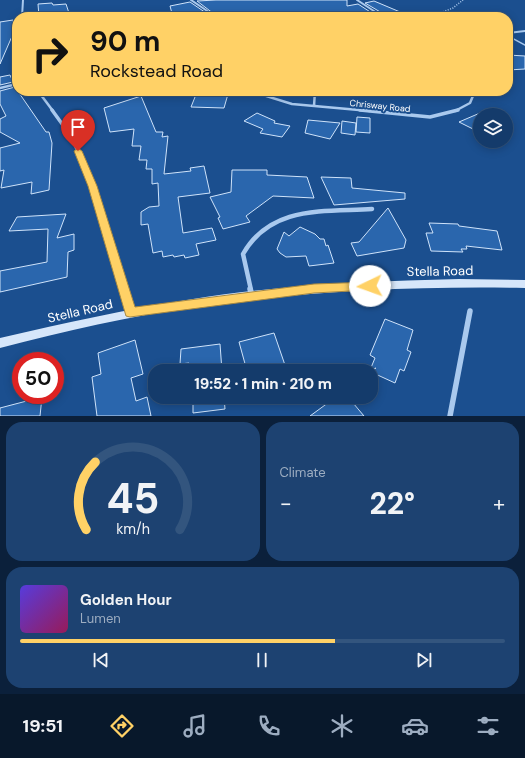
<!DOCTYPE html>
<meta charset="utf-8">
<style>
:root{--surface:#143b6b;--page:#1d4271;--text:#f1f3f6;--muted:#9dadc1;--line:#33557e;--accent:#ffd166}
body{margin:0;font-family:"DM Sans",sans-serif;background:var(--page);color:var(--text);height:100vh;display:flex;flex-direction:column;font-size:15px;white-space:nowrap}
*{box-sizing:border-box;margin:0}
p{font-size:13px;color:var(--muted)}
.icon{flex:none;width:22px;height:22px;fill:none;stroke:currentColor;stroke-width:2;stroke-linecap:round;stroke-linejoin:round}
.map{position:relative;height:416px;overflow:hidden}
.sheet{display:flex;flex-direction:column;gap:6px;padding:6px;background:#0b203b;flex:1}
.sheet>*{flex:none}
.banner{position:absolute;left:12px;top:12px;width:501px;height:84px;border-radius:16px;box-shadow:0 2px 10px #0003,0 0 0 1px var(--line);background:#ffd166;color:#111;overflow:hidden}
.tools{position:absolute;left:473px;top:108px;display:grid;gap:8px}
.tools a{display:grid;place-items:center;width:40px;height:40px;border-radius:50%;background:var(--surface);box-shadow:0 2px 10px #0003,0 0 0 1px var(--line);font-size:20px}
.speed{position:absolute;left:12px;top:352px;display:flex;gap:8px;font-size:20px;font-weight:700;text-align:center}
.speed>*{display:grid;place-content:center;width:52px;height:52px;border-radius:50%;background:var(--surface);box-shadow:0 2px 10px #0003,0 0 0 1px var(--line);line-height:1}
.speed .limit{border:6px solid #d22;background:#fff;color:#111}
.pin{position:absolute;display:grid;place-items:center;width:34px;height:34px;color:#fff;margin:-41px -17px;border-radius:50% 50% 50% 0;rotate:-45deg;box-shadow:0 0 4px #0007}
.pin .icon{rotate:45deg}
.me{position:absolute;width:44px;margin:-22px;rotate:267deg;stroke-linejoin:round;filter:drop-shadow(0 0 3px #0008)}
.turn{display:flex;align-items:center;gap:14px;height:84px;padding:0 12px;font-size:18px}
.turn .icon{width:52px;height:52px;stroke-width:2.5}
.turn b{display:block;font-size:28px;line-height:34px}
.big{font-size:30px;font-weight:800;line-height:1.1}
.sheet .card{flex:1;display:flex;flex-direction:column;justify-content:center;gap:6px;min-width:0;padding:0 14px;border-radius:16px;background:var(--page)}
.sheet .dial{align-items:center;gap:0}
.dial svg{height:104px;overflow:visible;fill:none;stroke:var(--line);stroke-width:7;stroke-linecap:round;text-anchor:middle}
.dial text{fill:var(--text);stroke:none}
.song{display:flex;align-items:center;gap:12px}
.cover{width:48px;height:48px;border-radius:6px;background:linear-gradient(135deg,hsl(250 70% 55%),hsl(330 70% 35%))}
.played{height:4px;border-radius:2px;background:linear-gradient(90deg,var(--accent) 65%,var(--line) 65%)}
.keys{display:flex;justify-content:space-around;direction:ltr}
.heat{display:flex;justify-content:space-between;align-items:center;font-size:22px;direction:ltr}
.sheet .tiles{flex:1;display:grid;gap:6px;grid-template-columns:1fr 1fr}
.card:last-child{grid-column:span 2}
.trip{position:absolute;left:148px;top:364px;width:230px;height:40px;border-radius:16px;background:var(--surface);box-shadow:0 2px 10px #0003,0 0 0 1px var(--line);font-weight:800;line-height:40px;text-align:center}
.dock{display:flex;height:64px;justify-content:space-around;align-items:center;background:#08182b;color:var(--muted)}
.dock .icon{width:28px;height:28px}
.dock .selected{color:var(--accent)}
.dock b{font-size:18px;color:var(--text)}
.map>svg:first-child{display:block}
.building{fill:#2a66ad;stroke:#cfe3fa}
.lines{fill:none;stroke-linecap:round;stroke-linejoin:round}
.path{stroke:#a9c9ee;stroke-width:1.5;stroke-dasharray:1 1.5;stroke-linecap:butt}
.service{stroke:#a9c9ee;stroke-width:1.5}
.minor-far4{stroke:#a9c9ee;stroke-width:2}
.minor-far3{stroke:#a9c9ee;stroke-width:2.5}
.minor-far2{stroke:#a9c9ee;stroke-width:3.5}
.minor-far1{stroke:#a9c9ee;stroke-width:4.5}
.minor{stroke:#a9c9ee;stroke-width:5.5}
.secondary{fill:#d6e6fa;fill-rule:evenodd}
.route{fill:#ffd166;stroke:#a68842}
.labels{text-anchor:middle;dominant-baseline:central;stroke-width:4;stroke-linejoin:round;paint-order:stroke}
.far-street-label{font-size:9px;fill:#fff;stroke:#1b4f8f}
.near-street-label{font-size:13px;fill:#fff;stroke:#1b4f8f}
</style>
<div class="map">
<svg width="525" height="416" viewBox="0 0 525 416">
<rect width="100%" height="100%" fill="#1b4f8f"/>
<!-- building -->
<path class="building" d="M216,0H347V6L358,4L378,17H308L289,12L265,17H218L197,1Z
M374,1L412,17H381L382,13L365,3Z
M190,2L212,17H173L170,6Z
M52,3L53,5L66,4L70,16L39,17L38,4Z
M13,20V34L0,64V22Z
M508,55L525,56V69L508,70Z
M10,75L13,82L0,85V77Z
M15,87L46,132H49L52,143L49,190L31,194L32,182L1,188L4,170L0,171V148L20,143L0,132V119L6,116L0,104V91Z
M197,92L228,94L224,108L191,107Z
M141,96L156,132H163L162,137L168,136L164,174L191,171L190,168L204,166L210,193L178,197L183,233L212,228L216,240L196,244L199,255L185,258L184,255L174,257L173,255L163,257L162,251L153,253L148,224L141,225V212L149,207L159,206L158,183L152,184V169H146L147,160H139L141,146H132L134,129L110,132L104,108Z
M257,113L275,121L274,123L290,126L282,137L260,133L263,129L244,121Z
M480,113V125L473,129L459,122Z
M357,117L370,118V133L356,132Z
M308,120L340,123L330,139L305,133Z
M342,121L356,123L355,135L341,133Z
M232,170H267V175L307,177L314,198L273,196L246,216L250,222L223,229L218,218L220,217L210,197L231,192Z
M321,177L351,178L352,188L405,193V199L334,205Z
M388,208L406,240L404,248L357,256L351,243L359,242Z
M66,214L57,238L74,234V250L68,252L67,277L0,292V271L47,262L48,229L9,231L17,217Z
M429,223L458,224L459,226L497,231L502,250L466,246L467,249H461L463,252L431,251L426,233H433Z
M300,227L315,234L320,239H324L326,246L328,245L334,263L309,266L306,256L286,257L280,253L277,249L284,232L289,236Z
M385,319L413,330L407,350L411,352L404,371L400,369L395,383L371,372L376,368L370,370L375,358L370,355Z
M274,333L287,371H247L239,342Z
M135,340L143,374L131,378L136,401L147,397L151,416H97L92,377L101,374L98,353Z
M220,344L222,371H189V363L180,364L181,349Z
M42,397L40,416H0V408Z
M193,397H224L225,409L193,413Z
M336,397H348L364,416H310Z"/>
<g class="lines">
<!-- path -->
<path class="path" d="M429,17L453,8L463,0"/>
<!-- service -->
<path class="service" d="M508,36L525,45"/>
<!-- minor-far4 -->
<path class="minor-far4" d="M191,0L216,17
M357,0L380,15
M22,17L23,0
M508,33L525,31"/>
<!-- minor-far3 -->
<path class="minor-far3" d="M0,88L17,84
M38,91L53,111
M250,91L292,104L370,111
M314,106L315,91
M455,111L470,103L475,91"/>
<!-- minor-far2 -->
<path class="minor-far2" d="M52,110L73,139L93,190
M360,110L430,117L458,110"/>
<!-- minor-far1 -->
<path class="minor-far1" d="M93,189L124,290
M251,290L243,254C271,205 323,212 372,209"/>
<!-- minor -->
<path class="minor" d="M124,289L131,312
M250,289L252,296
M450,416L470,311"/>
<!-- secondary -->
<path class="secondary" d="M459,279L525,280V288C415,286 305,291 196,307C130,316 65,331 0,348V338C64,323 128,309 193,299C281,285 370,281 459,279Z"/>
</g>
<!-- route -->
<path class="route" d="M78,148L82,151L97,186L135,307L314,284L370,282L376,286L370,290L314,293L130,317L126,316L88,186L74,151Z"/>
<g class="labels">
<!-- far-street labels -->
<g class="far-street-label">
<text transform="translate(380 106) rotate(6)">Chrisway Road</text>
</g>
<!-- near-street labels -->
<g class="near-street-label">
<text transform="translate(440 271) rotate(-1)">Stella Road</text>
<text transform="translate(80 311) rotate(-13)">Stella Road</text>
</g>
</g>
</svg>
<div class="tools">
<a><svg class="icon" aria-label="layers" viewBox="0 0 24 24"><path d="M12 4l9 5-9 5-9-5zM3 14l9 5 9-5"/></svg></a>
</div>
<div class="speed"><div class="limit">50</div></div>
<div class="pin" style="left:78px;top:151px;background:#d93025"><svg class="icon" aria-label="arrive" viewBox="0 0 24 24"><path d="M6 21V4h12l-3 4 3 4H6"/></svg></div>
<svg class="me" style="left:370px;top:286px" viewBox="-20 -20 40 40"><circle r="19" fill="#fff"/><path d="M0-13L10 11 0 6-10 11z" fill="#ffd166"/></svg>
<div class="trip">19:52 · 1 min · 210 m</div>
<div class="banner">
<div class="turn"><svg class="icon" aria-label="right" viewBox="0 0 24 24"><path d="M7 20v-9h11M14 6l5 5-5 5"/></svg><div><b>90 m</b>Rockstead Road</div></div>
</div>
</div>
<section class="sheet">
<div class="tiles">
<div class="card dial"><svg viewBox="0 0 100 80">
<path d="M14 69A42 42 0 1 1 86 69"/>
<path d="M14 69A42 42 0 0 1 21 17" stroke="#ffd166"/>
<text x="50" y="56" font-size="32" font-weight="700">45</text>
<text x="50" y="72" font-size="11">km/h</text>
</svg></div>
<div class="card"><p>Climate</p>
<div class="heat"><a>−</a><b class="big">22°</b><a>+</a></div>
</div>
<div class="card">
<div class="song"><i class="cover"></i><div><b>Golden Hour</b><p>Lumen</p></div></div>
<div class="played"></div>
<div class="keys"><svg class="icon" aria-label="previous" viewBox="0 0 24 24"><path d="M18 5L8 12l10 7zM5 5v14"/></svg><svg class="icon" aria-label="pause" viewBox="0 0 24 24"><path d="M8 5v14M16 5v14"/></svg><svg class="icon" aria-label="next" viewBox="0 0 24 24"><path d="M6 5l10 7-10 7zM19 5v14"/></svg></div>
</div>
</div>
</section>
<nav class="dock">
<b>19:51</b>
<svg class="icon selected" aria-label="directions" viewBox="0 0 24 24"><path d="M12 3l9 9-9 9-9-9zM9 14v-3h6M13 9l2 2-2 2"/></svg>
<svg class="icon" aria-label="music" viewBox="0 0 24 24"><path d="M9 18V5l10-2v13"/><circle cx="6" cy="18" r="3"/><circle cx="16" cy="16" r="3"/></svg>
<svg class="icon" aria-label="phone" viewBox="0 0 24 24"><path d="M5 4h4l2 5-3 2q2 4 5 5l2-3 5 2v4C11 20 4 13 5 4z"/></svg>
<svg class="icon" aria-label="climate" viewBox="0 0 24 24"><path d="M12 3v18M4 7l16 10M4 17L20 7"/></svg>
<svg class="icon" aria-label="car" viewBox="0 0 24 24"><path d="M5 17H2v-5l4-1 3-4h7l3 4 3 1v5h-3M9 17h6M6 11h13"/><circle cx="7" cy="17" r="2"/><circle cx="17" cy="17" r="2"/></svg>
<svg class="icon" aria-label="filters" viewBox="0 0 24 24"><path d="M4 7h16M4 17h16"/><circle cx="9" cy="7" r="2"/><circle cx="15" cy="17" r="2"/></svg>
</nav>
